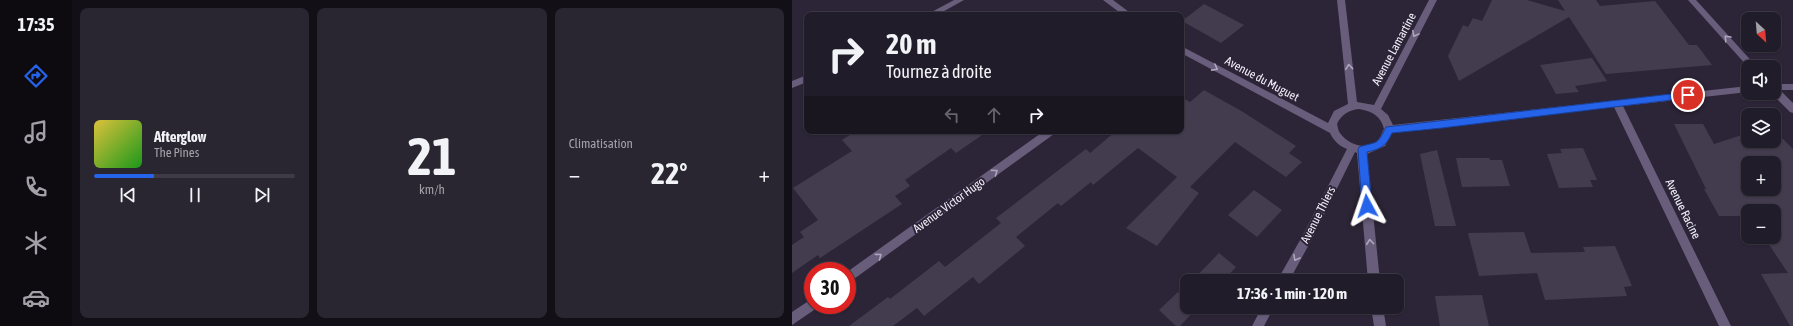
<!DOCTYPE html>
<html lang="fr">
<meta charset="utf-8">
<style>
:root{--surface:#211c29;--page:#292531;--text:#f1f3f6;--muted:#a2a1a8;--line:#3e3a46;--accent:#2563eb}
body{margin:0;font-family:"Asap Condensed",sans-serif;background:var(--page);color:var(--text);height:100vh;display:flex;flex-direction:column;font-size:15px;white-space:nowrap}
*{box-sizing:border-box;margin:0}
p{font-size:13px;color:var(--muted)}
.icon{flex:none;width:22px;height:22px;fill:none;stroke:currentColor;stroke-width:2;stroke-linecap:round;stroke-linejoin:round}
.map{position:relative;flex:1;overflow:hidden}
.panel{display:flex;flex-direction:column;gap:8px;padding:8px;background:#120f17;width:720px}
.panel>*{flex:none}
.top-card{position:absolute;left:12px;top:12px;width:380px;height:122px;border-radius:8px;box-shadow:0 1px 3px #0004,0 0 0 1px var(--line);background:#211c29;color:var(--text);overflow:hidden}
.needle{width:26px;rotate:154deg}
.buttons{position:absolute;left:949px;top:12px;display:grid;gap:8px}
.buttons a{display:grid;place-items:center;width:40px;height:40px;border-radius:8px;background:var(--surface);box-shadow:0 1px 3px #0004,0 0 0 1px var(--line);font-size:20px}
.speed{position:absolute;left:12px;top:262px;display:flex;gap:8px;font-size:20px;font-weight:700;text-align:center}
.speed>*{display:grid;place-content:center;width:52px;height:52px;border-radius:50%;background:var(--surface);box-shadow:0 1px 3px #0004,0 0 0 1px var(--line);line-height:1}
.speed .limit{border:6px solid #d22;background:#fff;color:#111}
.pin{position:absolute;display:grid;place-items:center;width:34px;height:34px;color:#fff;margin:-17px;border:2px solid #fff;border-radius:50%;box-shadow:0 1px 4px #0007}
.me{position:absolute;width:44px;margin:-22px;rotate:355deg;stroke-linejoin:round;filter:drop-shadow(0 0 3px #0008)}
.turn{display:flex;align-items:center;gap:14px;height:84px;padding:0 16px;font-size:18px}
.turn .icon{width:52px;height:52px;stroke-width:2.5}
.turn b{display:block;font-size:28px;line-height:34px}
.lanes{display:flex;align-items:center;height:38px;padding:0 16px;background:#0003;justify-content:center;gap:20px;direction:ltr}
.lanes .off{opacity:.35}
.big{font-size:30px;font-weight:700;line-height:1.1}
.panel .tile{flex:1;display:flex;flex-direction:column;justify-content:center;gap:6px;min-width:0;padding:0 14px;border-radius:8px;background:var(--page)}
.panel .dial{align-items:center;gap:0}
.dial b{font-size:52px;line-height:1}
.song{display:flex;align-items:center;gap:12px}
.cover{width:48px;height:48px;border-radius:6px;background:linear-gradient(135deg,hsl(50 70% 55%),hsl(120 70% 35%))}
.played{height:4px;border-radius:2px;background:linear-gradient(90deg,var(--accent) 30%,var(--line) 30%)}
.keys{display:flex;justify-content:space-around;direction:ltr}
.heat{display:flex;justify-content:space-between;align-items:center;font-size:22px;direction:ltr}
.panel .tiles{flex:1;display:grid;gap:8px;grid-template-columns:repeat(3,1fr)}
.trip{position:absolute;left:388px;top:274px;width:224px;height:40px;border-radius:8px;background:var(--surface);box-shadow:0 1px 3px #0004,0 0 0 1px var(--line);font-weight:700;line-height:40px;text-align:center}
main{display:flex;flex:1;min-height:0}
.dock{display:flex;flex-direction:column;width:72px;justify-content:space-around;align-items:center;background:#0d0b10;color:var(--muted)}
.dock .icon{width:28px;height:28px}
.dock .selected{color:var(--accent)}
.dock b{font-size:18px;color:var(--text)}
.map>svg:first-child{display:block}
.building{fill:#433c4f;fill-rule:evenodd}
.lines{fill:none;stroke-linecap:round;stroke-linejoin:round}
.minor{fill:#685d7b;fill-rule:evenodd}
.oneway{stroke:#aea6bb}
.route{fill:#2563eb;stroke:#184099}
.labels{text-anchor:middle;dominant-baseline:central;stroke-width:4;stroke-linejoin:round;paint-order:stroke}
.street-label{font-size:12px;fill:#f3effb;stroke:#2c2537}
</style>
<main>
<nav class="dock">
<b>17:35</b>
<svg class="icon selected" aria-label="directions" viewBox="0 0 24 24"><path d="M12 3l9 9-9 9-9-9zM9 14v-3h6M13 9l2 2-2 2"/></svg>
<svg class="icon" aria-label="music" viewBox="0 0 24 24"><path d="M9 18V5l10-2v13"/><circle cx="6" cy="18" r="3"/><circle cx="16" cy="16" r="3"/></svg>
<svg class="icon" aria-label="phone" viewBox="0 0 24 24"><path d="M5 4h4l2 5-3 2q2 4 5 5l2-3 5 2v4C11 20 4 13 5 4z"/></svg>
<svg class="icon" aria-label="climate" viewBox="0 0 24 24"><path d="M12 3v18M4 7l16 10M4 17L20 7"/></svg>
<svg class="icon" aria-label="car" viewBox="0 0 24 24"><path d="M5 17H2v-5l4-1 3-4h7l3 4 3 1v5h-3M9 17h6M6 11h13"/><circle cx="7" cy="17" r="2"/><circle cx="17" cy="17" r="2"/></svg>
</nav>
<section class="panel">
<div class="tiles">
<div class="tile">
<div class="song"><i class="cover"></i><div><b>Afterglow</b><p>The Pines</p></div></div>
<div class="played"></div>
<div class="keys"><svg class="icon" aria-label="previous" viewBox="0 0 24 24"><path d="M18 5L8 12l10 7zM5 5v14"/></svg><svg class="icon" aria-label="pause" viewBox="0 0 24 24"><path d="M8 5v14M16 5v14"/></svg><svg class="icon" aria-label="next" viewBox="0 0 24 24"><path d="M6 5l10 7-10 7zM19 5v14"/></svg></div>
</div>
<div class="tile dial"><b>21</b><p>km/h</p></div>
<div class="tile"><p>Climatisation</p>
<div class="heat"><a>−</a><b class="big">22°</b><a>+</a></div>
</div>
</div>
</section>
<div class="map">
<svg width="1001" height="326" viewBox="0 0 1001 326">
<rect width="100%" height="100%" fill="#2c2537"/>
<!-- building -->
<path class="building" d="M700,0H735L773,11L766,0H804L808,6L863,1L897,45H905L920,65L814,74L777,17L667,81L656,56L671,25L676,27L681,18L690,21Z
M412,4L452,25L429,43L390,21Z
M800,58L815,81L783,86L787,92L764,94L748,65Z
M412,90L451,112L504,146L497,153L510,162L494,177L443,142L398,187L407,193L365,246L334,228L385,177L346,148L301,185L299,182L269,206L266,203L224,237L233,246L187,284L181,277L132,316L125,308L101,326H57L96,297L98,299L147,261L153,267L209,223L204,218L294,149L298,153L324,131H389V97L398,102Z
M882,124H911L922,144L956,133V141H982V130L1001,149V326H998L969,274L996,273L972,237H982V211H956V216H927L912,189H914ZM956,163H982V189H956Z
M64,131H196L164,153L159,148L113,180L118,186L103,196L110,204L28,258L26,255L0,273V245L12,237L8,232L26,220L1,188L60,151L50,140Z
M791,148L805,180H798L801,187L767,188L755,154L770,153L768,149Z
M645,150L664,226H643L628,154Z
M664,158H697L698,160H710L718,186L670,187Z
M462,190L490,210L465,237L436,215Z
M732,232L739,253L793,252L791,247L823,246L840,286L832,287L835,296L753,300L745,273L687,276L676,233Z
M427,253L444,267L431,281H400Z
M395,286V307H406L388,326H384L367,310L386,292L388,294Z
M690,295L697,326H648L643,296Z"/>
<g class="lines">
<!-- minor -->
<path class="minor" d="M162,0H172L145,15H134Z
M311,0H321L341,15H331Z
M545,0H553L565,102L582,105L637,0H645L589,109L596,115L601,125L956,86V92L831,106L939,326H927L822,107L600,132L593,146L575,154L588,281H576L565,153L563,152L520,239L497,281H485L512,233L555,149C547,146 541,140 538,133L389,53V46L536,123L542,111L556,104ZM567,109C580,111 589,116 592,129C590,132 589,137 586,140C576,152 555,144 548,133C546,131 546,127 545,124C549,115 557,110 567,109Z
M896,0H904L965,67H956Z
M15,75V82L0,88V81Z
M982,84H1001V90H988L1001,103V113L998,112L979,93H982Z
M252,131H264L262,134L55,284V272Z
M21,298V305H26L25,308L0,325V312Z
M470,307H482L472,326H460Z
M579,307H591L594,326H582Z"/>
</g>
<!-- one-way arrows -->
<defs><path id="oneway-chevron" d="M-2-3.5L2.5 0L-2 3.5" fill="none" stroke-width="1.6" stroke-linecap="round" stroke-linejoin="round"/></defs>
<g class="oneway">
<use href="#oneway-chevron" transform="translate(623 34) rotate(118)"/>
<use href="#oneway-chevron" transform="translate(935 38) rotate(-133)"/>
<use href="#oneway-chevron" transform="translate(557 67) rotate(-96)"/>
<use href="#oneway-chevron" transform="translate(423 68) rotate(28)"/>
<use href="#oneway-chevron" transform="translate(203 172) rotate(-36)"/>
<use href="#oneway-chevron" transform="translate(578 242) rotate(-95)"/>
<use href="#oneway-chevron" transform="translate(87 256) rotate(-36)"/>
<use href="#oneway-chevron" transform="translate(504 258) rotate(119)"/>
</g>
<!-- route -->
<path class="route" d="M896,92L900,95L896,98L650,128L600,133C594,146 589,149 575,152L580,206L578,209H571L570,206L566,150L567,147C586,141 585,146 594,127Z"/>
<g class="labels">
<!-- street labels -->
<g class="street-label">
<text transform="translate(602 49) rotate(-62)">Avenue Lamartine</text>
<text transform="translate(470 79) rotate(28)">Avenue du Muguet</text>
<text transform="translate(157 205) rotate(-36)">Avenue Victor Hugo</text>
<text transform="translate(891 209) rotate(64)">Avenue Racine</text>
<text transform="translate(526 215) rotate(-63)">Avenue Thiers</text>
</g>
</g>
</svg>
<div class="buttons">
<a><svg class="needle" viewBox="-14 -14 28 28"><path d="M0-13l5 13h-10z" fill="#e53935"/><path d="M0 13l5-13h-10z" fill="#a2a1a8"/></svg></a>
<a><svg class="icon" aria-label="sound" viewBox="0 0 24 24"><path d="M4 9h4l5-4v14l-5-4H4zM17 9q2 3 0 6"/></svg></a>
<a><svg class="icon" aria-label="layers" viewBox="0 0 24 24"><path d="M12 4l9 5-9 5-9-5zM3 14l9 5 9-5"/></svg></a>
<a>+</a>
<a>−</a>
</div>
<div class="speed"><div class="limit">30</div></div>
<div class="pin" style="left:896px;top:95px;background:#d93025"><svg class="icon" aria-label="arrive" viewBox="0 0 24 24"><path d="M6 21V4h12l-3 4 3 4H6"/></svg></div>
<svg class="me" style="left:575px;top:206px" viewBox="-20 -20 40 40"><path d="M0-17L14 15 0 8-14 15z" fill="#2563eb" stroke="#fff" stroke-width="4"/></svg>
<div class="trip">17:36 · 1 min · 120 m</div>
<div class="top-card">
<div class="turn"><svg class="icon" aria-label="right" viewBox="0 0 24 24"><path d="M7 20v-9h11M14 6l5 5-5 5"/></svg><div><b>20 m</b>Tournez à droite</div></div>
<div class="lanes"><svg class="icon off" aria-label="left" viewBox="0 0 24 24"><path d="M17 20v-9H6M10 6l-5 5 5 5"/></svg><svg class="icon off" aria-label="ahead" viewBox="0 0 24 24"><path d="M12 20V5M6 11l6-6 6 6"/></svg><svg class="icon" aria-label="right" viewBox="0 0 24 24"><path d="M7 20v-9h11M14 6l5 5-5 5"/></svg></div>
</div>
</div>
</main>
